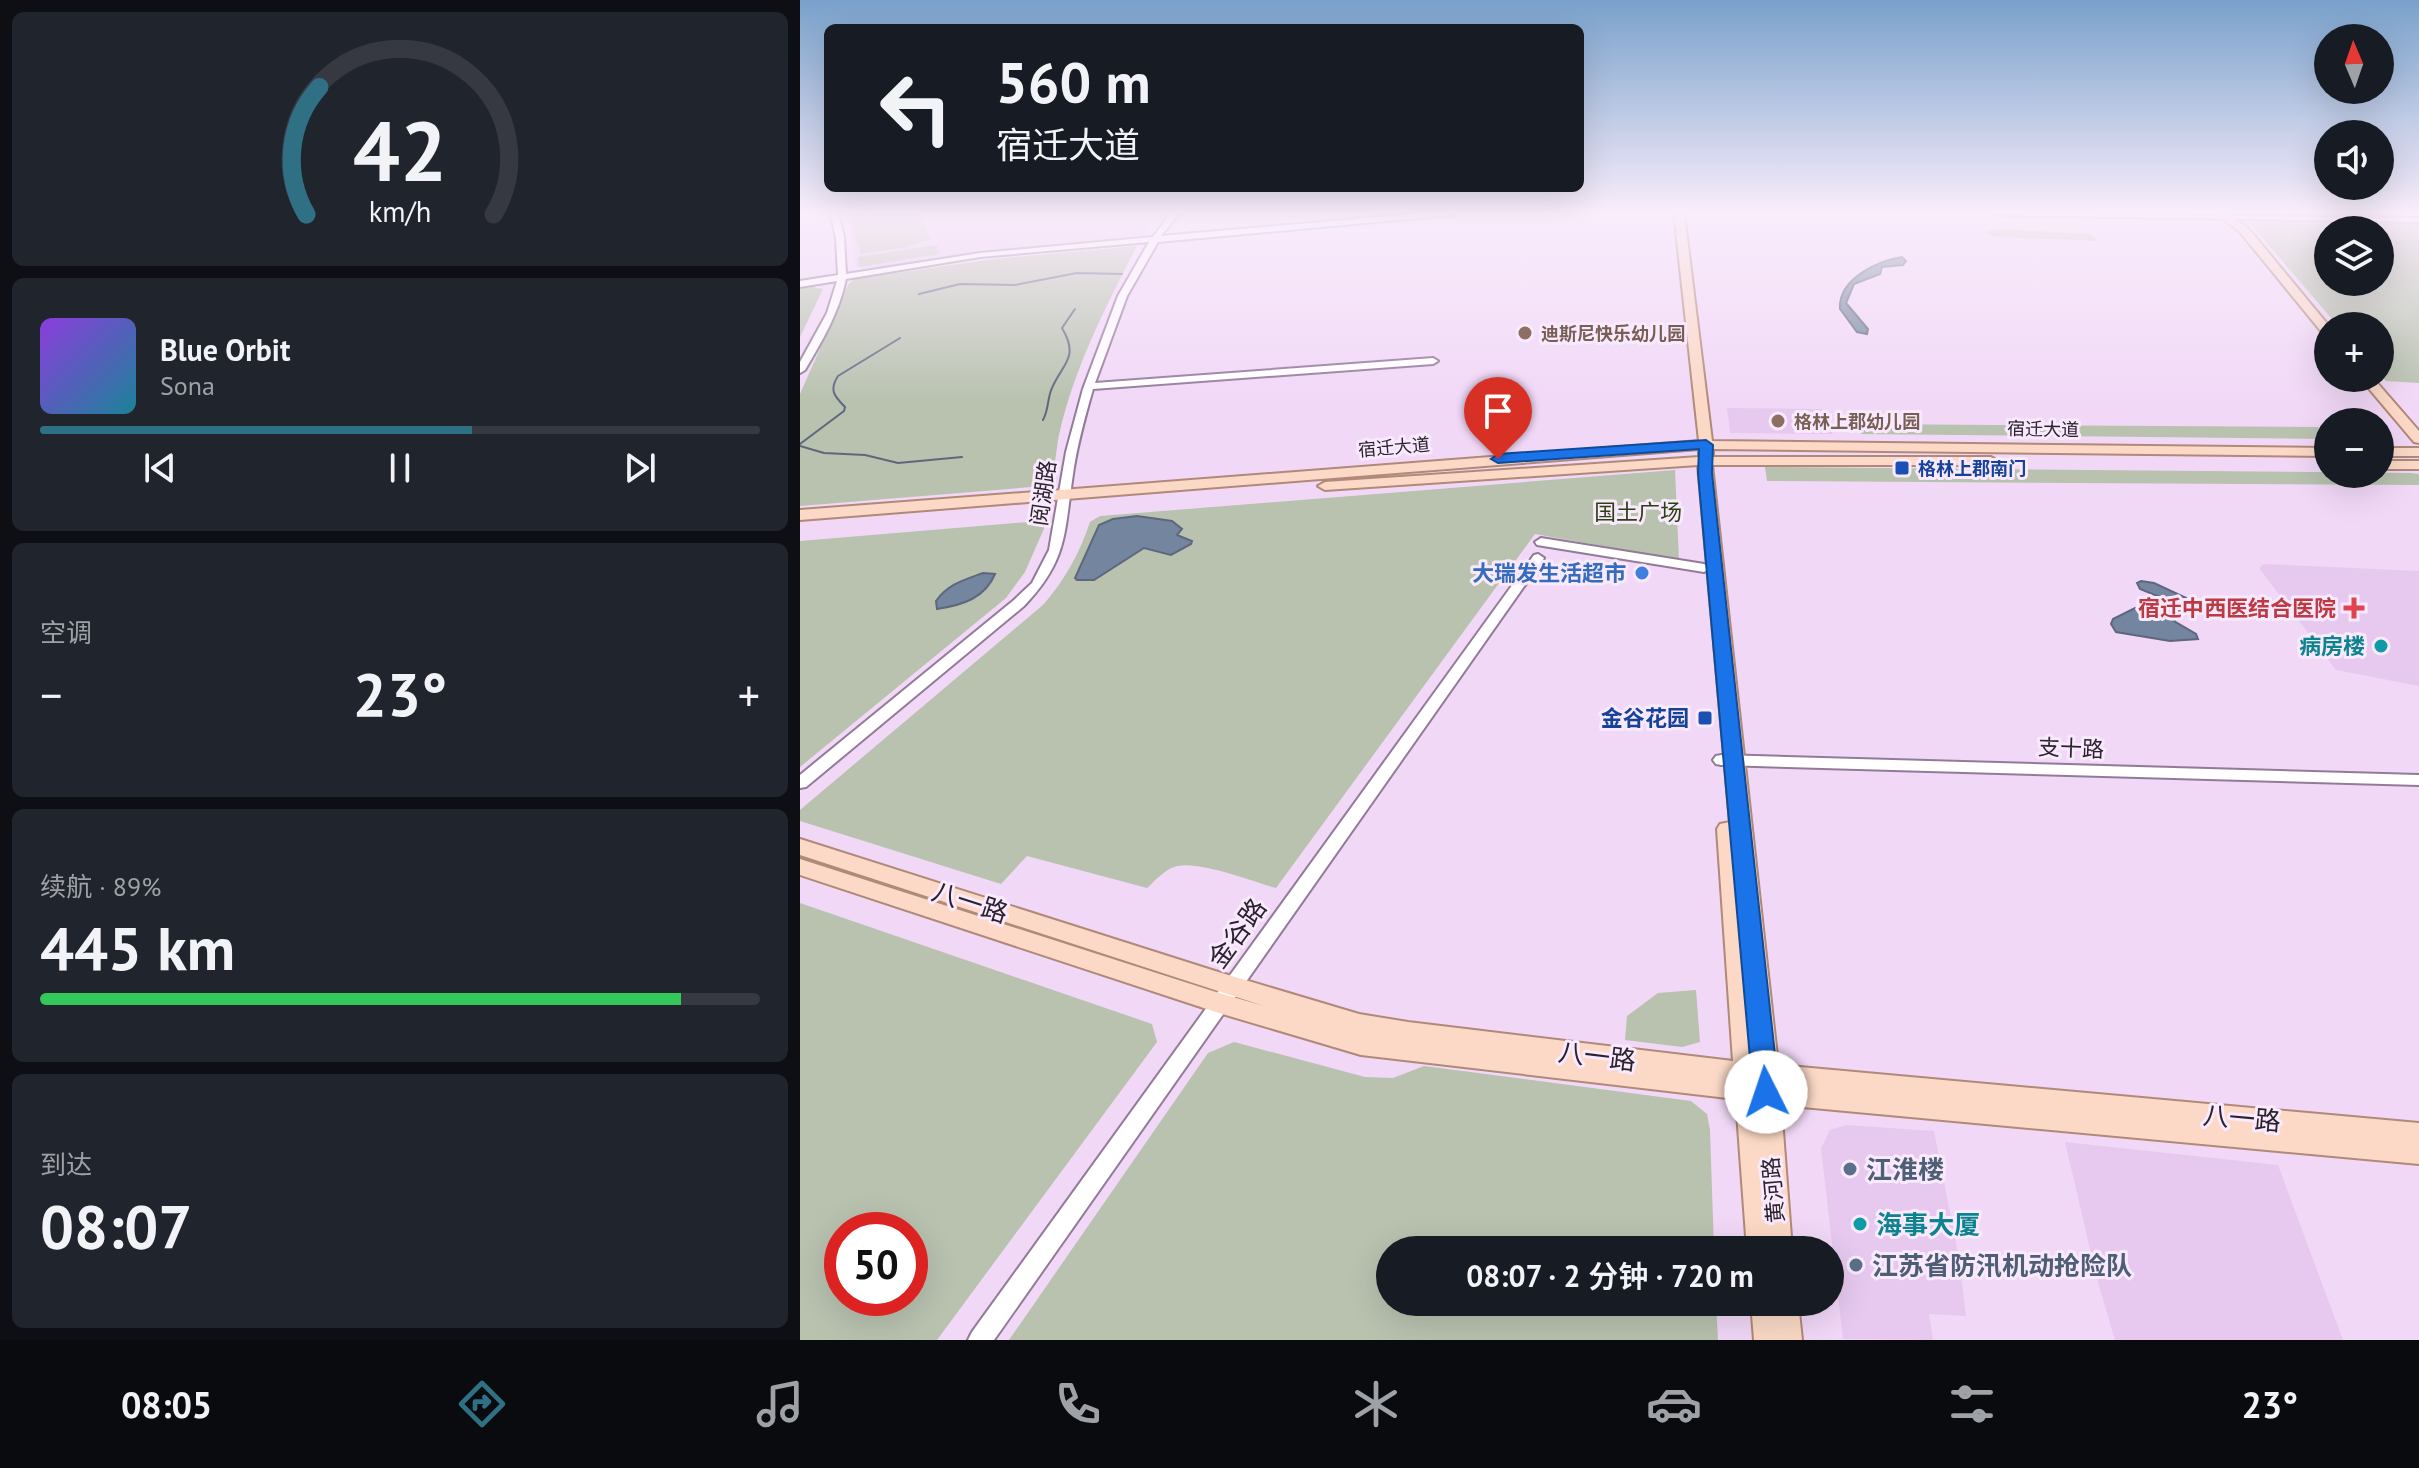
<!DOCTYPE html>
<html lang="zh">
<meta charset="utf-8">
<style>
:root{--surface:#171b24;--page:#20242c;--text:#f1f3f6;--muted:#9ea1a6;--line:#363941;--accent:#307084}
body{margin:0;font-family:"PT Sans","Noto Sans SC",sans-serif;background:var(--page);color:var(--text);height:100vh;display:flex;flex-direction:column;font-size:30px;white-space:nowrap}
*{box-sizing:border-box;margin:0}
p{font-size:26px;color:var(--muted)}
.icon{flex:none;width:44px;height:44px;fill:none;stroke:currentColor;stroke-width:2;stroke-linecap:round;stroke-linejoin:round}
.map{position:relative;flex:1;overflow:hidden}
.sheet{display:flex;flex-direction:column;gap:12px;padding:12px;background:#0d0f14;width:800px}
.sheet>*{flex:none}
.guide{position:absolute;left:24px;top:24px;width:760px;height:168px;border-radius:12px;box-shadow:0 8px 32px #0002;background:#171b24;color:var(--text);overflow:hidden}
.needle{width:52px;rotate:358deg}
.tools{position:absolute;left:1514px;top:24px;display:grid;gap:16px}
.tools a{display:grid;place-items:center;width:80px;height:80px;border-radius:50%;background:var(--surface);box-shadow:0 8px 32px #0002;font-size:40px}
.speed{position:absolute;left:24px;top:1212px;display:flex;gap:16px;font-size:40px;font-weight:700;text-align:center}
.speed>*{display:grid;place-content:center;width:104px;height:104px;border-radius:50%;background:var(--surface);box-shadow:0 8px 32px #0002;line-height:1}
.speed .limit{border:12px solid #d22;background:#fff;color:#111}
.pin{position:absolute;display:grid;place-items:center;width:68px;height:68px;color:#fff;margin:-82px -34px;border-radius:50% 50% 50% 0;rotate:-45deg;box-shadow:0 0 8px #0007}
.pin .icon{rotate:45deg}
.me{position:absolute;width:88px;margin:-44px;rotate:356deg;stroke-linejoin:round;filter:drop-shadow(0 0 6px #0008)}
.turn{display:flex;align-items:center;gap:28px;height:168px;padding:0 40px;font-size:36px}
.turn .icon{width:104px;height:104px;stroke-width:2.5}
.turn b{display:block;font-size:56px;line-height:68px}
.big{font-size:60px;font-weight:600;line-height:1.1}
.sheet .widget{flex:1;display:flex;flex-direction:column;justify-content:center;gap:12px;min-width:0;padding:0 28px;border-radius:12px;background:var(--page)}
.sheet .dial{align-items:center;gap:0}
.dial svg{height:208px;overflow:visible;fill:none;stroke:var(--line);stroke-width:7;stroke-linecap:round;text-anchor:middle}
.dial text{fill:var(--text);stroke:none}
.song{display:flex;align-items:center;gap:24px}
.cover{width:96px;height:96px;border-radius:12px;background:linear-gradient(135deg,hsl(270 70% 55%),hsl(190 70% 35%))}
.played{height:8px;border-radius:4px;background:linear-gradient(90deg,var(--accent) 60%,var(--line) 60%)}
.keys{display:flex;justify-content:space-around;direction:ltr}
.heat{display:flex;justify-content:space-between;align-items:center;font-size:44px;direction:ltr}
.charge{height:12px;border-radius:6px;background:linear-gradient(90deg,#34c759 89%,var(--line) 0)}
.trip{position:absolute;left:576px;top:1236px;width:468px;height:80px;border-radius:40px;background:var(--surface);box-shadow:0 8px 32px #0002;font-weight:600;line-height:80px;text-align:center}
.menu{display:flex;height:128px;justify-content:space-around;align-items:center;background:#090b0e;color:var(--muted)}
.menu .icon{width:56px;height:56px}
.menu .active{color:var(--accent)}
.menu b{font-size:36px;color:var(--text)}
main{display:flex;flex:1;min-height:0}
.map>svg:first-child{display:block}
.built{fill:#e7c9ef}
.green{fill:#b8c2af;fill-rule:evenodd}
.water{fill:#7485a0;stroke:#5e677e;stroke-width:2}
.lines{fill:none;stroke-linecap:round;stroke-linejoin:round}
.stream{stroke:#5e677e;stroke-width:2}
.minor-casing{stroke:#927b98;stroke-width:4}
.major-casing{stroke:#b08978;stroke-width:4}
.minor{fill:#fff;fill-rule:evenodd}
.major{fill:#fbd9c6;fill-rule:evenodd}
.route{fill:#1a73e8;stroke:#114b97;stroke-width:2}
.education-dot{fill:#8d6e63;stroke:#f8e9fc;stroke-width:3}
.transit-dot{fill:#1a4fb4;stroke:#f8e9fc;stroke-width:3}
.shop-dot{fill:#3f7fe0;stroke:#f8e9fc;stroke-width:3}
.health-dot{fill:#e0444e;stroke:#f8e9fc;stroke-width:3}
.culture-dot{fill:#0f9aa8;stroke:#f8e9fc;stroke-width:3}
.service-dot{fill:#5c6f8a;stroke:#f8e9fc;stroke-width:3}
.labels{text-anchor:middle;dominant-baseline:central;stroke-width:6;stroke-linejoin:round;paint-order:stroke}
.far-education-label{font-size:18px;font-weight:bold;fill:#785e54;stroke:#f8e9fc;text-anchor:start}
.far-street-label{font-size:18px;fill:#2b222d;stroke:#f8e9fc}
.far-transit-label{font-size:18px;font-weight:bold;fill:#164399;stroke:#f8e9fc;text-anchor:start}
.street-label{font-size:22px;fill:#2b222d;stroke:#f8e9fc}
.park-label{font-size:22px;fill:#2c4111;stroke:#f8e9fc}
.shop-label{font-size:22px;font-weight:bold;fill:#366cbe;stroke:#f8e9fc;text-anchor:end}
.health-label{font-size:22px;font-weight:bold;fill:#be3a42;stroke:#f8e9fc;text-anchor:end}
.culture-label{font-size:22px;font-weight:bold;fill:#0d838f;stroke:#f8e9fc;text-anchor:end}
.transit-label{font-size:22px;font-weight:bold;fill:#164399;stroke:#f8e9fc;text-anchor:end}
.near-street-label{font-size:26px;fill:#2b222d;stroke:#f8e9fc}
.near-service-label{font-size:26px;font-weight:bold;fill:#4e5e75;stroke:#f8e9fc;text-anchor:start}
.near-culture-label{font-size:26px;font-weight:bold;fill:#0d838f;stroke:#f8e9fc;text-anchor:start}
</style>
<main>
<section class="sheet">
<div class="widget dial"><svg viewBox="0 0 100 80">
<path d="M14 69A42 42 0 1 1 86 69"/>
<path d="M14 69A42 42 0 0 1 19 20" stroke="#307084"/>
<text x="50" y="56" font-size="32" font-weight="700">42</text>
<text x="50" y="72" font-size="11">km/h</text>
</svg></div>
<div class="widget">
<div class="song"><i class="cover"></i><div><b>Blue Orbit</b><p>Sona</p></div></div>
<div class="played"></div>
<div class="keys"><svg class="icon" aria-label="previous" viewBox="0 0 24 24"><path d="M18 5L8 12l10 7zM5 5v14"/></svg><svg class="icon" aria-label="pause" viewBox="0 0 24 24"><path d="M8 5v14M16 5v14"/></svg><svg class="icon" aria-label="next" viewBox="0 0 24 24"><path d="M6 5l10 7-10 7zM19 5v14"/></svg></div>
</div>
<div class="widget"><p>空调</p>
<div class="heat"><a>−</a><b class="big">23°</b><a>+</a></div>
</div>
<div class="widget"><p>续航 · 89%</p><b class="big">445 km</b><div class="charge"></div></div>
<div class="widget"><p>到达</p><b class="big">08:07</b></div>
</section>
<div class="map">
<svg width="1619" height="1340" viewBox="0 0 1619 1340">
<rect width="100%" height="100%" fill="#f1d8f7"/>
<!-- built -->
<path class="built" d="M45,213H364L343,236L196,250L68,268L56,267L54,246Z
M927,408L1022,409L1033,434L930,433Z
M1464,564L1619,571V686L1536,670L1459,568Z
M1046,1125L1134,1131L1159,1258L1166,1316L1129,1314L1133,1340L1043,1339L1021,1148L1030,1130Z
M1265,1142L1478,1165L1543,1340H1315L1297,1279Z"/>
<!-- green -->
<path class="green" d="M77,213H118L131,239L107,247L61,254L49,216L57,215L60,219Z
M1452,221L1619,224V383L1586,381L1580,375V326H1538L1450,223ZM1528,230H1580V282H1528Z
M1199,229L1290,234L1299,241L1197,237L1189,235L1186,231Z
M137,245L139,254L59,267L58,257Z
M337,246C306,306 274,368 259,435C255,453 257,473 244,486L0,506V394L48,285L54,279L194,259Z
M12,287L23,289L0,337V289Z
M1058,424L1518,427L1528,439L1061,434Z
M965,467L1610,473L1619,474V485L967,481Z
M875,470L879,560L735,534L476,888C451,881 401,861 377,866C365,869 356,880 347,888L227,856L201,884L0,821V810L244,604C266,578 279,554 290,522L300,516Z
M239,521L246,524L225,572L206,598L0,767V541Z
M0,903L352,1024L357,1042L137,1340H0ZM42,1230H110V1298H42Z
M896,990L900,1042L882,1047L825,1040L827,1016L858,993Z
M434,1042L565,1077L593,1078L624,1066L891,1101L907,1114L910,1130L914,1250H590V1302H916L918,1340H209L408,1053Z"/>
<!-- water -->
<path class="water" d="M1102,257L1106,261L1103,265L1082,267L1080,274L1054,284L1046,303L1068,329L1067,334L1057,332L1040,309C1038,277 1082,260 1102,257Z
M337,516L372,521L382,529L377,535L392,541L391,544L371,555L344,548L294,580H277L275,578L299,525L313,519Z
M183,573L195,574C185,598 163,605 137,609L136,601C148,584 164,580 183,573Z
M1341,581L1354,583L1386,598V609L1374,621L1396,634L1398,639L1370,641L1316,632L1311,624L1313,619L1335,608H1358L1360,597L1340,589L1337,583Z"/>
<g class="lines">
<!-- stream -->
<path class="stream" d="M119,294L160,284L215,285L277,273L322,274
M243,420C249,409 247,399 252,388C262,364 280,358 262,328L275,309
M0,444L44,411L45,407C34,396 29,390 38,376L100,338
M0,446L24,453L65,455L98,463L162,457"/>
<defs>
<path id="minor" d="M30,213H38L44,237L46,274L180,253L353,237L371,213H379L361,236L625,213H655L651,215L358,242L327,296L295,383L633,358L638,361L633,364L293,389C285,417 277,445 273,474C264,534 268,560 224,606L6,787L0,788V775L214,600L232,583L249,550L266,452L283,389L318,296L349,242L180,257L46,279C39,313 22,341 5,370L0,373V362L27,313L37,281L0,287V281L38,275L36,237Z
M1192,213L1619,218V222L1196,215Z
M741,538L904,564L910,568L904,572L737,545L735,542Z
M738,554L744,558L194,1340H168L172,1332L734,555Z
M921,755L1619,775V785L921,765L916,764L913,760L916,756Z"/>
<path id="major" d="M874,213H884L912,441L1528,448V456L913,449V457H1191L1198,461L1191,465H912L978,1065L1619,1123V1164L981,1105L992,1250H947L936,1099L561,1055L419,1013L0,875V859L419,993L464,1006L0,855V839L415,971L559,1014L608,1022L933,1061L917,829L920,824L930,822L898,465L525,490L518,486L525,482L899,457V449L0,520V510L899,441Z
M1415,213H1426L1448,228L1529,326L1528,336L1524,335L1440,232Z
M1560,378H1573L1619,431V443L1614,442Z
M1580,448H1619V456H1580Z
M1580,461H1619V469H1580Z
M951,1302H998L1002,1340H954Z"/>
</defs>
<!-- minor casing -->
<use href="#minor" class="minor-casing"/>
<!-- major casing -->
<use href="#major" class="major-casing"/>
<!-- minor -->
<use href="#minor" class="minor"/>
<!-- major -->
<use href="#major" class="major"/>
</g>
<!-- sky -->
<linearGradient id="sky" x2="0" y2="1"><stop stop-color="#79a1cb"/><stop offset="0.53" stop-color="#f9edfb"/><stop offset="1" stop-color="#f9edfb" stop-opacity="0"/></linearGradient>
<rect width="1619" height="401" fill="url(#sky)"/>
<!-- route -->
<path class="route" d="M906,440L913,445L912,473L979,1092L975,1100L966,1104L957,1100L953,1092L898,473L899,449L698,463L691,459L698,454Z"/>
<!-- markers -->
<g class="education-dot">
<circle cx="725" cy="333" r="8"/>
<circle cx="978" cy="421" r="8"/>
</g>
<g class="transit-dot">
<rect x="1094" y="460" width="16" height="16" rx="4"/>
<rect x="897" y="710" width="16" height="16" rx="4"/>
</g>
<circle class="shop-dot" cx="842" cy="573" r="8"/>
<path class="health-dot" d="M1550 596h8v8h8v8h-8v8h-8v-8h-8v-8h8z"/>
<g class="culture-dot">
<circle cx="1581" cy="646" r="8"/>
<circle cx="1060" cy="1224" r="8"/>
</g>
<g class="service-dot">
<circle cx="1050" cy="1169" r="8"/>
<circle cx="1056" cy="1265" r="8"/>
</g>
<g class="labels">
<!-- far-education labels -->
<g class="far-education-label">
<text x="741" y="333">迪斯尼快乐幼儿园</text>
<text x="994" y="421">格林上郡幼儿园</text>
</g>
<!-- far-street labels -->
<g class="far-street-label">
<text transform="translate(1243 429) rotate(1)">宿迁大道</text>
<text transform="translate(594 447) rotate(-5)">宿迁大道</text>
</g>
<!-- far-transit labels -->
<g class="far-transit-label">
<text x="1118" y="468">格林上郡南门</text>
</g>
<!-- street labels -->
<g class="street-label">
<text transform="translate(243 493) rotate(-82)">阅湖路</text>
<text transform="translate(1271 748) rotate(2)">支十路</text>
<text transform="translate(973 1190) rotate(-95)">黄河路</text>
</g>
<!-- park labels -->
<g class="park-label">
<text x="838" y="512">国土广场</text>
</g>
<!-- shop labels -->
<g class="shop-label">
<text x="826" y="573">大瑞发生活超市</text>
</g>
<!-- health labels -->
<g class="health-label">
<text x="1536" y="608">宿迁中西医结合医院</text>
</g>
<!-- culture labels -->
<g class="culture-label">
<text x="1565" y="646">病房楼</text>
</g>
<!-- transit labels -->
<g class="transit-label">
<text x="889" y="718">金谷花园</text>
</g>
<!-- near-street labels -->
<g class="near-street-label">
<text transform="translate(170 902) rotate(18)">八一路</text>
<text transform="translate(437 933) rotate(-54)">金谷路</text>
<text transform="translate(797 1056) rotate(7)">八一路</text>
<text transform="translate(1442 1118) rotate(5)">八一路</text>
</g>
<!-- near-service labels -->
<g class="near-service-label">
<text x="1066" y="1169">江淮楼</text>
<text x="1072" y="1265">江苏省防汛机动抢险队</text>
</g>
<!-- near-culture labels -->
<g class="near-culture-label">
<text x="1076" y="1224">海事大厦</text>
</g>
</g>
</svg>
<div class="tools">
<a><svg class="needle" viewBox="-14 -14 28 28"><path d="M0-13l5 13h-10z" fill="#e53935"/><path d="M0 13l5-13h-10z" fill="#9ea1a6"/></svg></a>
<a><svg class="icon" aria-label="sound" viewBox="0 0 24 24"><path d="M4 9h4l5-4v14l-5-4H4zM17 9q2 3 0 6"/></svg></a>
<a><svg class="icon" aria-label="layers" viewBox="0 0 24 24"><path d="M12 4l9 5-9 5-9-5zM3 14l9 5 9-5"/></svg></a>
<a>+</a>
<a>−</a>
</div>
<div class="speed"><div class="limit">50</div></div>
<div class="pin" style="left:698px;top:459px;background:#d93025"><svg class="icon" aria-label="arrive" viewBox="0 0 24 24"><path d="M6 21V4h12l-3 4 3 4H6"/></svg></div>
<svg class="me" style="left:966px;top:1092px" viewBox="-20 -20 40 40"><circle r="19" fill="#fff"/><path d="M0-13L10 11 0 6-10 11z" fill="#1a73e8"/></svg>
<div class="trip">08:07 · 2 分钟 · 720 m</div>
<div class="guide">
<div class="turn"><svg class="icon" aria-label="left" viewBox="0 0 24 24"><path d="M17 20v-9H6M10 6l-5 5 5 5"/></svg><div><b>560 m</b>宿迁大道</div></div>
</div>
</div>
</main>
<nav class="menu">
<b>08:05</b>
<svg class="icon active" aria-label="directions" viewBox="0 0 24 24"><path d="M12 3l9 9-9 9-9-9zM9 14v-3h6M13 9l2 2-2 2"/></svg>
<svg class="icon" aria-label="music" viewBox="0 0 24 24"><path d="M9 18V5l10-2v13"/><circle cx="6" cy="18" r="3"/><circle cx="16" cy="16" r="3"/></svg>
<svg class="icon" aria-label="phone" viewBox="0 0 24 24"><path d="M5 4h4l2 5-3 2q2 4 5 5l2-3 5 2v4C11 20 4 13 5 4z"/></svg>
<svg class="icon" aria-label="climate" viewBox="0 0 24 24"><path d="M12 3v18M4 7l16 10M4 17L20 7"/></svg>
<svg class="icon" aria-label="car" viewBox="0 0 24 24"><path d="M5 17H2v-5l4-1 3-4h7l3 4 3 1v5h-3M9 17h6M6 11h13"/><circle cx="7" cy="17" r="2"/><circle cx="17" cy="17" r="2"/></svg>
<svg class="icon" aria-label="filters" viewBox="0 0 24 24"><path d="M4 7h16M4 17h16"/><circle cx="9" cy="7" r="2"/><circle cx="15" cy="17" r="2"/></svg>
<b>23°</b>
</nav>
